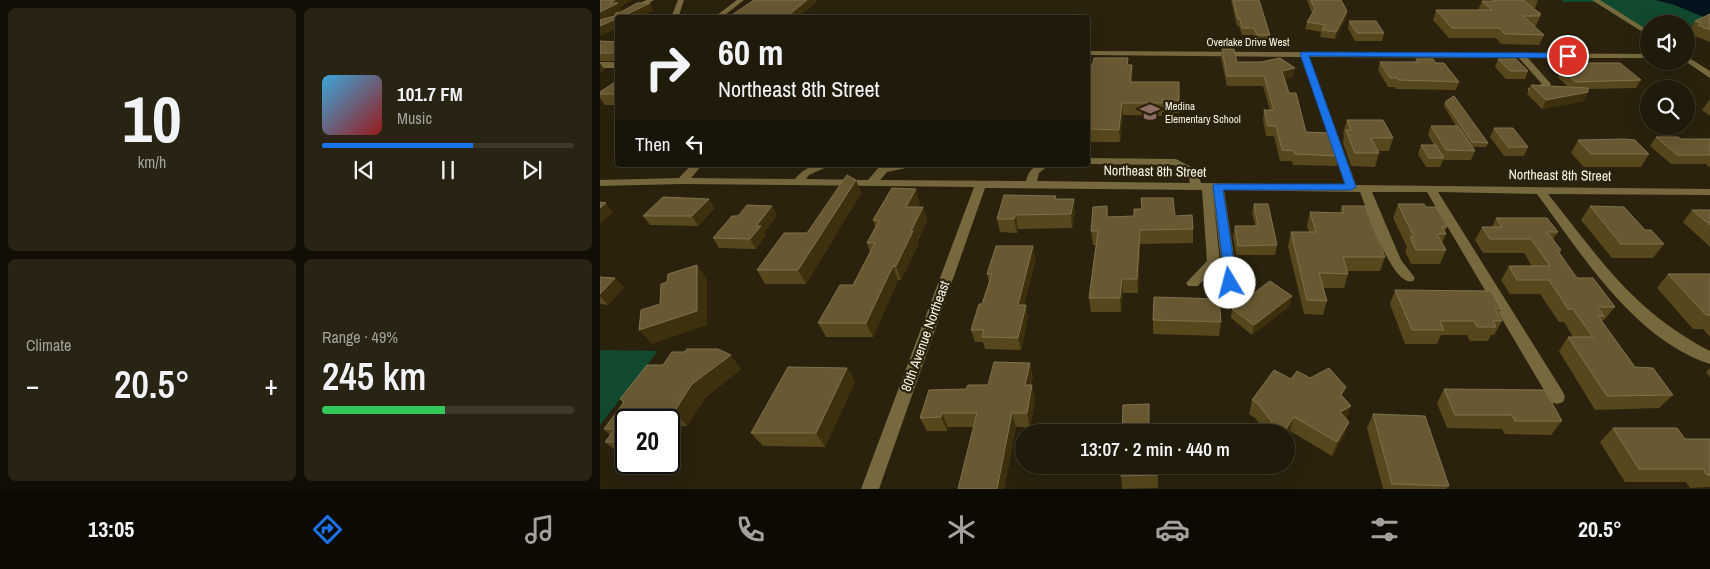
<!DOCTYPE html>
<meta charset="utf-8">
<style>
:root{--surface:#201a0a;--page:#282313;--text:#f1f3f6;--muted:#a2a19c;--line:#3d382b;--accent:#1a73e8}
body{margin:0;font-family:"Archivo Narrow",sans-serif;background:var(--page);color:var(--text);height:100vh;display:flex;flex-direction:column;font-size:19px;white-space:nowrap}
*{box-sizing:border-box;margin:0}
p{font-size:16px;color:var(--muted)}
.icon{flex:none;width:28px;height:28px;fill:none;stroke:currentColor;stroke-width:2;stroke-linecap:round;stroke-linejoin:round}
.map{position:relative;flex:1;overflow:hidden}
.side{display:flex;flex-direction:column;gap:8px;padding:8px;background:#120e06;width:600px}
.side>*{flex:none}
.guide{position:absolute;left:15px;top:15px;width:475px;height:152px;border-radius:5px;box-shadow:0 5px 20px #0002,0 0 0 1px var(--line);background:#201a0a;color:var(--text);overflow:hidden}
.controls{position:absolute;left:1040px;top:15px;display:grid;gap:10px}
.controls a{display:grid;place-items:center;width:55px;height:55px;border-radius:50%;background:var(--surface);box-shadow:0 5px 20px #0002,0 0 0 1px var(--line);font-size:25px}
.speed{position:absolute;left:15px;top:409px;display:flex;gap:10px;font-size:25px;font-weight:700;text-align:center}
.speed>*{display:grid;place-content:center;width:65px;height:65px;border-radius:50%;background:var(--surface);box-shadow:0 5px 20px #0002,0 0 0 1px var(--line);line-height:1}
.speed .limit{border:2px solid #111;border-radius:8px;background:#fff;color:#111}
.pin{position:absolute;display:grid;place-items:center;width:42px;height:42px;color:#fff;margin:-21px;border:2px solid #fff;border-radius:50%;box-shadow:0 1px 5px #0007}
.me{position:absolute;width:55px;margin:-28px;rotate:352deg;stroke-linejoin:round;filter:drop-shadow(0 0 4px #0008)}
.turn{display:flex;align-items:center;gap:18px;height:105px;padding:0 20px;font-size:22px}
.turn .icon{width:65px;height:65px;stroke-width:2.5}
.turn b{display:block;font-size:35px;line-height:42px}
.then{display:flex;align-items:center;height:48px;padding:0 20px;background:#0003;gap:10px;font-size:19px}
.big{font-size:38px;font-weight:600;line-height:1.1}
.side .card{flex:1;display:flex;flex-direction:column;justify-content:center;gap:8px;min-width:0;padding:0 18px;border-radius:8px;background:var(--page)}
.side .dial{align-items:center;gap:0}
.dial b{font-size:65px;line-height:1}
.song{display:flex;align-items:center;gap:15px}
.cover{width:60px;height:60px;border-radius:8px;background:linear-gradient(135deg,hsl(200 70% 55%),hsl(0 70% 35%))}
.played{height:5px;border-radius:2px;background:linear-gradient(90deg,var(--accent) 60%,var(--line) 60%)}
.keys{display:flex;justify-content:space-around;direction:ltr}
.heat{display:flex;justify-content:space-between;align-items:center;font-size:28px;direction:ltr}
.charge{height:8px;border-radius:4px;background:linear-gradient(90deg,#34c759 49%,var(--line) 0)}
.side .tiles{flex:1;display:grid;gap:8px;grid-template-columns:repeat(2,1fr)}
.trip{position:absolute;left:415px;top:424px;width:280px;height:50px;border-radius:25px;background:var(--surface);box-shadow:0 5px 20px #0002,0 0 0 1px var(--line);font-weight:600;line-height:50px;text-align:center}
.tabs{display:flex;height:80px;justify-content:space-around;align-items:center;background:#0d0a04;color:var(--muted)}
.tabs .icon{width:35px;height:35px}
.tabs .current{color:var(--accent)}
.tabs b{font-size:22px;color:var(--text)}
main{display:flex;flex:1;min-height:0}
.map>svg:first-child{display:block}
.green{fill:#114a2f}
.water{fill:#02131d}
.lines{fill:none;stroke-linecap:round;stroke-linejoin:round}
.minor{fill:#77693e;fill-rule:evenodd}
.wall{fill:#56471c}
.shaded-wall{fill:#3d300d}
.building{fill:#685932;stroke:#7e724e}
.route{fill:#1a73e8;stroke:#114b97}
.labels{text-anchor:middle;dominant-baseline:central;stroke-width:4.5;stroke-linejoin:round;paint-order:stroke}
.far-street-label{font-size:11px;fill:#f8f3e6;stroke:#2a220d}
.far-poi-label{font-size:11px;fill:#f8f3e6;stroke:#2a220d;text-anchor:start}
.street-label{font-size:14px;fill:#f8f3e6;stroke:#2a220d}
</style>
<main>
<section class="side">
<div class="tiles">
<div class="card dial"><b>10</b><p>km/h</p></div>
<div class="card">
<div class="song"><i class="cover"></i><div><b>101.7 FM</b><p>Music</p></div></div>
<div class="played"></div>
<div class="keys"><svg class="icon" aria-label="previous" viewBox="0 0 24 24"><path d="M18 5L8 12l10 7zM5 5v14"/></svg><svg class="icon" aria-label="pause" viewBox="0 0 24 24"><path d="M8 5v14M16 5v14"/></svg><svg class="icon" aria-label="next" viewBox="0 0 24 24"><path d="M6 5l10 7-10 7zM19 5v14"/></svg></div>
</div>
<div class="card"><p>Climate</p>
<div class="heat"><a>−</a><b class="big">20.5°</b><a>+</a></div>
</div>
<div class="card"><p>Range · 49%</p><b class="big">245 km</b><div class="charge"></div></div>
</div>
</section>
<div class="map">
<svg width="1110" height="489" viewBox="0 0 1110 489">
<rect width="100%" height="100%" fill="#2a220d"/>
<!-- green -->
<path class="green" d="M961,0H1056L1075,5L1106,18L1086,29V24H1049V36L995,2H964Z
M0,350L58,351L0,425Z"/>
<!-- water -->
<path class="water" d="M1056,0H1110V15L1106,18L1075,5Z"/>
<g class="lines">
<!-- minor -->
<path class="minor" d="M46,0H54L24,18H18V20L14,18Z
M78,0H84L78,18H71Z
M137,0H144L121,18H113Z
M992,0H1000L1049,31V36Z
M488,51L1049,54V58H928L951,84L948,89L928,92V88L942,84L919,58L709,57L756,185L1110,189V195L948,194C1000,259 1033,311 1110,351V364C1034,339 982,255 937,194L838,192L963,392L965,397L963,402L957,404L951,402L827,192H772L801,260L815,278L813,281C792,288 767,209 760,192L624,190L638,283L636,286H626L624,283L613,194L620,262L598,286H588L586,283L607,261L602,190L385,188L279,489H261L374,187L82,184L0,186V180L79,178L91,165H102L91,178L195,179C205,166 216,165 231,165L209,175L206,179L268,180L279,167L312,165L311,167L287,172L280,180L426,181C430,167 435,165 449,165L439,173L437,181L590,183L588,174L574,165L488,164V158L576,159L597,170L601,183L745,185L701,57L488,55Z
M1086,56L1110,71V78L1085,61Z
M0,62H18V68H0Z"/>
</g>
<!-- wall -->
<path class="wall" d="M631,0H659L670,35L669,42H657L653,35H642L639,26H637Z
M707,0H741L747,11L746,18L735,39L720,37L721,32L705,29L707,22L712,13Z
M892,0H938L935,8H933L941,14L936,26H934L944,35L939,45L901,44L896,38H849L833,20L836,10H878L882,1H891Z
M1110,14V42L1092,35L1093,32L1089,31L1095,21Z
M749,21L784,33L782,41H755L748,28Z
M0,41L18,42V61H0Z
M622,49L637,62L693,77L685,79L689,93L706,132L739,156L737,166L693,165L692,161H680L674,136H666L663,120L664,110H670L663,86H627L621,58Z
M816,59L836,63L859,82L856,90L796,89L795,87H788L778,70L780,62H815Z
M898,59L928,71L925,79H906L895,67Z
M968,63L1041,80L1036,88L988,89V92L984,101L942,109L927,94L931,85L968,87L958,77L962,69H965Z
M532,65V82L579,100V113L562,112V116L523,115L520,142H488V66Z
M18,80V105H5L0,98V92Z
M1110,99V116L1102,110Z
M845,102L888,143L886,147H873L875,151L871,160H843L840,167H826L818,154L821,145H834L828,135L831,126H856L844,106Z
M747,120L793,138L789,151H778L779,153L775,167L751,166L743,143L744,136L743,133Z
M894,128L928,147L924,156H904L890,137Z
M1056,137L1081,139L1110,140V168L1106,164H1071L1050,146Z
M978,140L1049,154L1041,167H984L971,153Z
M256,180L261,193L206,284H165L157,270L207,233Z
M456,199L475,213L472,228L418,229L417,233L400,232L397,219Z
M320,202L318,207H323L327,221L317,243L318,245L301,280H298L273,337H226L218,323L253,285L270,252L267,243L275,227L273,220Z
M654,204L677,245L675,255H636L633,236L635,226H655L652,213Z
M798,204L826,207L847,227L845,231L846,234L842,243L846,250L840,264H811L805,251L807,247L793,218Z
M507,206L508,217L575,216L593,229V243L540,244L538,293H523L521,312H491L489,298L496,245H493L491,231Z
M742,206L785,257L780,271H747L748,274L744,288H723L727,301L723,315L704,314L688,246L691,232H709L707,226L710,212L740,213Z
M990,206L1045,230L1064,244L1053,258H1012L981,220Z
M115,208L98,226L50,225L43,216Z
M1092,210H1110V247L1083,222Z
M177,215L164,232L166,235L156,249L119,248L113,238Z
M896,218L958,232L953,239L961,250L960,253L977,278L1015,307L1004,320L1001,321L1035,367L1073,395L1059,408L995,410L959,351L968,337H973L964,322H959L940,294H910L901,280L909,266H932L924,253H883L875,240L882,227H892Z
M436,258L424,305L428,317L421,350L385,349L383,342H375L371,330L382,304L389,282L387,274Z
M1068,274H1110V337L1103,329H1093L1057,288Z
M0,277L24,287L8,305L0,304Z
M795,290L901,309L898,314L902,321L894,335H891L888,341H870L867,335H841L837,344H805L790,304Z
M690,306L652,335L631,318L632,309Z
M553,320L621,322L619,336L553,334Z
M247,368L255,382L225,447L163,446L151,433Z
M1110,368V378L1106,372Z
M141,369L105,398L87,426H81L70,442H69V420H26V455H21L5,442L10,435L4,429L23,403L20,399Z
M433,376L431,385L435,399L430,427H416L404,489H358L374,427H348L347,431H327L320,418L366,389Z
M691,379L743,396L751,406L746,419L749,422L744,435L732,456L690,431L686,436V432L665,431L655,418L649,414L652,400Z
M844,389L962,421L951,435L905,434L902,429L847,428L837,403Z
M773,414L849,486L846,489H783L767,428Z
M1013,428L1085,439H1110V487L1090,488L1086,482H1025L1000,442Z
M558,465V488L522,489L521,476Z"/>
<!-- shaded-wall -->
<path class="shaded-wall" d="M15,0H32L20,7L22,10L0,21V12L10,3Z
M207,0H216L217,2L197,18H185Z
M50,3L54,10L38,18H19Z
M747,11L746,18L735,39L736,32Z
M18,18V28L0,36V26Z
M18,51V58L14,53Z
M0,63L5,70L0,73Z
M532,65L533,77L531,94L530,82Z
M695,68L693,77L680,80L682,71Z
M988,92L984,101L942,109L946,100Z
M522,103L523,115L520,142L519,130Z
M256,180L261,193L206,284L198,270Z
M316,189L320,202L311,221L306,207Z
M109,199L115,208L98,226L92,216Z
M474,199L475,213L472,228L471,214Z
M6,203L13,212L0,224V208Z
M172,206L177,215L164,232L166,235L156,249L150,239L156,226Z
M323,207L327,221L317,243L318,245L301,280L296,266L311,231Z
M416,215L418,229L417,233L414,219Z
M540,230V244L538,293L537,279Z
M433,246L436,258L421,317L418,305Z
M97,265L107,279V325L52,344L39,330Z
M293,266L298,280L273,337L266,323Z
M15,278L24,287L8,305L0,296V294Z
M522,279L523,293L521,312L520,298Z
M692,296L690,306L652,335L654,325Z
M426,305L428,317L421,350L418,338Z
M131,355L141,369L105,398L87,426L74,412L92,384Z
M430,363L433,376L429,399L425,385Z
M247,368L255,382L225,447L216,433Z
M432,385L435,399L430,427L427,413Z
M751,406L746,420L740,412Z
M68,412L81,426L70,442L69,441V420H62Z
M342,413L348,427L347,431L341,417Z
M412,413L416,427L404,489H397Z
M694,417L690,431L686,436V432H684Z
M749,422L744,435L732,456L737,442Z"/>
<!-- building -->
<path class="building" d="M0,0H15L10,3H18L0,12Z
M154,0H207L185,18L129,17Z
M633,0H659L670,35H657L654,28H642L640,19H638Z
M711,0H741L747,11L736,32L722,30L725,25L707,22L715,9Z
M895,0H923L941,14H938L940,16H923L944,35L905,34L899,28H852L836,10H892L882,1H896Z
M37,3H50L19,18H18L0,26V20L14,16L16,13L21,12Z
M1110,14V30L1098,25L1101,23L1095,21Z
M749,21H776L784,33H757Z
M0,41L18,42V51L14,53H0Z
M622,49H634L637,62H661L680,58L695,68L682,71L689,93H696L706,132L731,133L739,156L695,154L694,151L682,150L676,126H668L664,110H674L664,76H627Z
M494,58H528L527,65H532L530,82H579V100H562V103H522L519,130L488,129V66H492Z
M816,59H833L836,63H844L859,82L799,80L797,78H790L780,62H819Z
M898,59H916L928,71H910Z
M968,63H1020L1041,80L975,82L962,69H976Z
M18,80V94H0V92Z
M931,85L988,88V92L946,100Z
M854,96L888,143L872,142L845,102Z
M747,120H783L793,138H771L779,153H755L746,130H751Z
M831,126H858L875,151L846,150Z
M894,128H913L928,147H908Z
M1056,137H1078L1081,139H1110V155H1077Z
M1024,139L1035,140L1049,154H991L978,140Z
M821,145H836L844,158H829Z
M247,175L256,180L198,270H157L184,233H207Z
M292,188L316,189L306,207H323L311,231H313L296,266H293L266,323H218L240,285H253L275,243H267L279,221L273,220Z
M404,195L456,196L455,199H474L471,214L416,215L414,219H397Z
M63,197L109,199L92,216H43Z
M541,198H573L575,216L592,215L593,229L540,230L537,279H522L520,298H489L498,231H491L493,207L507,206V217L534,216V209H542Z
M0,202L6,203L0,208Z
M654,204H668L677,245L638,246L635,226H658Z
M798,204H824L826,207H836L847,227H842L846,234H837L846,250H816L810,237H814Z
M147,205L172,206L156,226H161L150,239L113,238L132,216H138Z
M742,206H765L785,257H743L748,274L719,273L727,301L707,300L691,232H716L710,212L744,213Z
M990,206L1024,207L1045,230H1051L1064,244H1021Z
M1092,210H1110V225Z
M896,218H947L958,232H947L961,250H957L977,278H993L1015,307H997L1004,316H998L1035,367L1053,368L1073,395L1007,396L968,337H993L973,309H968L949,280H917L909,266H950L931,239H890L882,227H902Z
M396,246H433L418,305H426L418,338L382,337L384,330H371L379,304H382L392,274H387Z
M97,265V311L39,330L41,310L60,304L61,284L67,282L68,274Z
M1068,274H1110V315H1106Z
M0,277L15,278L0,294Z
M670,281L692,296L654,325L632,309Z
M795,290L891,291L901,309H895L902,321H893L896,327H877L874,321H840L844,330H812Z
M554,297L619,299L621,322L553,320Z
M87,349H118L131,355L92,384L74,412H68L62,420H26V442H5L15,429H4L24,402L20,399L47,365H63L72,352H84Z
M394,362L430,363L425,385H432L427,413H412L397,489H358L377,413H342L341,417L320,418L329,390L366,389L368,385H388Z
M188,367L247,368L216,433H151Z
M729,368L746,387L741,395L751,406L740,412L749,422L737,442L694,417L684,432H664L672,422L658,404L652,400L674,370L691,379L697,371L710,378Z
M844,389L945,390L962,421H915L912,415H855Z
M549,404V432L557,431V432H522L523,405Z
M773,414L825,416L849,486L792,484Z
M1013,428H1077L1085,439H1110V475H1107L1103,469H1039Z
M522,465H558V475L521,476Z"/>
<!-- route -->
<path class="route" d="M702,52L968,53L972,56L968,58L709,56L756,187L751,190H623L637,283L635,286H626L613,186L614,184H745L700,54Z"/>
<!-- icons -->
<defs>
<symbol id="school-bare" viewBox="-9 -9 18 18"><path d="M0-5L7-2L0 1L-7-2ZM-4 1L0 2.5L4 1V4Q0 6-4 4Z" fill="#8d6e63" stroke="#2a220d" stroke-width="2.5" paint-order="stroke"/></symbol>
</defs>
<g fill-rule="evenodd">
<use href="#school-bare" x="536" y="98" width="28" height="28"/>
</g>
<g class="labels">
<!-- far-street labels -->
<g class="far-street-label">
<text x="648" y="42">Overlake Drive West</text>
</g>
<!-- far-poi labels -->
<g class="far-poi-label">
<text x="565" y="106">Medina<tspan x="565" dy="13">Elementary School</tspan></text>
</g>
<!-- street labels -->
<g class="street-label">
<text transform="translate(555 171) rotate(1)">Northeast 8th Street</text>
<text transform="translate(960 175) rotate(1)">Northeast 8th Street</text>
<text transform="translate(325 336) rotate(-70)">80th Avenue Northeast</text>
</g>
</g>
</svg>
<div class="controls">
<a><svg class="icon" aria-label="sound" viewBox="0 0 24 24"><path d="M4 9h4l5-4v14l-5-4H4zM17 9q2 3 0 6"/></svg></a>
<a><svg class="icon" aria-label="search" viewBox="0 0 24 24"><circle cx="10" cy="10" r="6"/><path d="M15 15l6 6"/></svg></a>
</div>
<div class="speed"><div class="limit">20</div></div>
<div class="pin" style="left:968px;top:56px;background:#d93025"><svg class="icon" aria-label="arrive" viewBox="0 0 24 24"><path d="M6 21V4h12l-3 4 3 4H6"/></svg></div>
<svg class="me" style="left:630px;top:283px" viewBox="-20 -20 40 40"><circle r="19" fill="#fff"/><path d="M0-13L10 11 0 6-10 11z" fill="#1a73e8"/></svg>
<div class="trip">13:07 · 2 min · 440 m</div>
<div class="guide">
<div class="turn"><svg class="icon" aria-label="right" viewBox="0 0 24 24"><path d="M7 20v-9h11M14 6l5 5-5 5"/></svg><div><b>60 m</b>Northeast 8th Street</div></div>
<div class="then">Then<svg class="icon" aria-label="left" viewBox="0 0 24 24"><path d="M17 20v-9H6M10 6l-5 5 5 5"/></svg></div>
</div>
</div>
</main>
<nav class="tabs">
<b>13:05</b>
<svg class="icon current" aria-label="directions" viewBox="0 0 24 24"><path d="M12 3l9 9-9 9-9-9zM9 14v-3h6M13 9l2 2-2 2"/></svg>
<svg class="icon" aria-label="music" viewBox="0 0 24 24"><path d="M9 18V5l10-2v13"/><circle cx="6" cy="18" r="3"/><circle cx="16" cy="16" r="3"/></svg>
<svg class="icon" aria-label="phone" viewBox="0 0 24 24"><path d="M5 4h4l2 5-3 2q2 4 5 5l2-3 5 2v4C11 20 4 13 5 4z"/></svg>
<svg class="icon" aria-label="climate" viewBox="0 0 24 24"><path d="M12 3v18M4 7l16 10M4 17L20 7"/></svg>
<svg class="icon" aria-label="car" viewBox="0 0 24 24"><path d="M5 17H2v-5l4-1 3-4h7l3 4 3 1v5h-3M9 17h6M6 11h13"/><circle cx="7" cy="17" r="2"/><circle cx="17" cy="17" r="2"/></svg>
<svg class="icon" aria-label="filters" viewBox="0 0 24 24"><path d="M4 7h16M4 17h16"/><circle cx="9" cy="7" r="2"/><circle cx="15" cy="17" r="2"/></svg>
<b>20.5°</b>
</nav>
